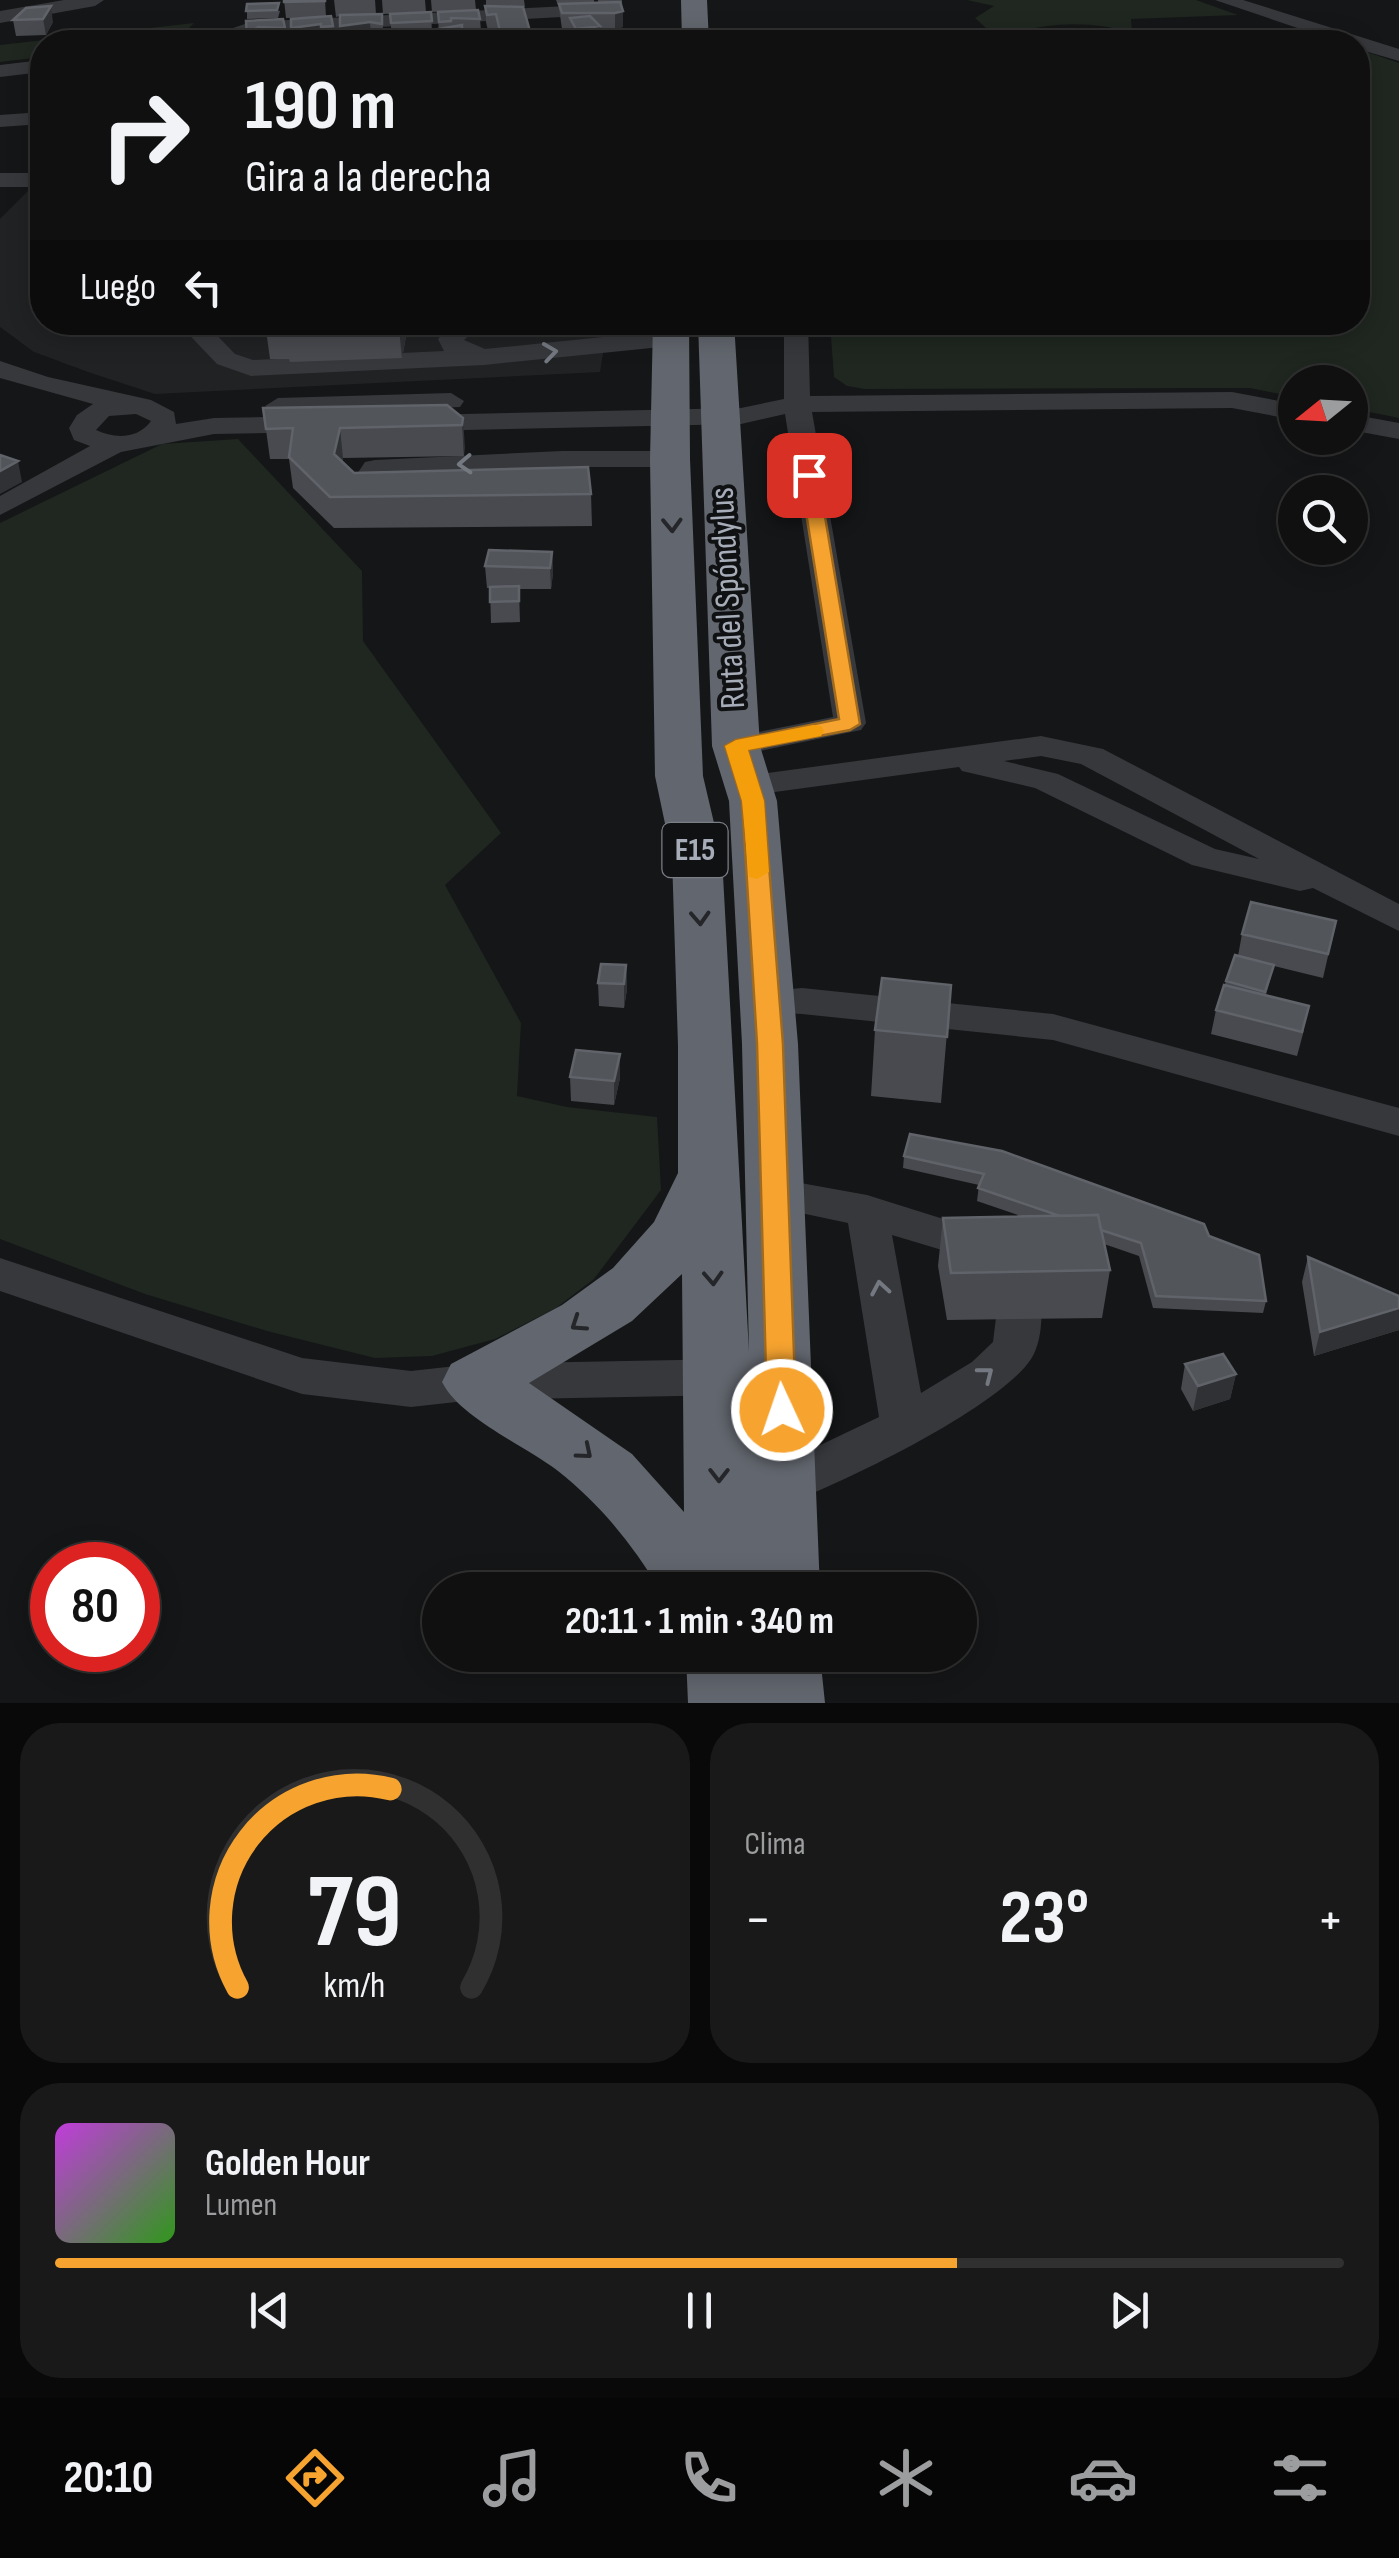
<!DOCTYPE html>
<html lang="es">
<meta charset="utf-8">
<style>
:root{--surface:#101011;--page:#19191a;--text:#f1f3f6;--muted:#9c9d9f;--line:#303031;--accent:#f6a32f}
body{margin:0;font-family:"Sofia Sans Condensed",sans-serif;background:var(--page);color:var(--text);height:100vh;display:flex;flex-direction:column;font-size:38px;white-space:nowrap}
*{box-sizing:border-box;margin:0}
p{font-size:32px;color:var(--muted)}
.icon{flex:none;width:55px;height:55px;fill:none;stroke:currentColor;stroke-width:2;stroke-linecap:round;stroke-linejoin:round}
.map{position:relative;height:1703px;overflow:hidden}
.drawer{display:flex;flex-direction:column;gap:20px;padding:20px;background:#090909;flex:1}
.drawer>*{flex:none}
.guide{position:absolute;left:30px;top:30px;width:1340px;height:305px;border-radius:40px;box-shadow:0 5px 25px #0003,0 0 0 2px var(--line);background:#101011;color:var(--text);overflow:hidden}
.needle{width:65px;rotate:252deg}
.controls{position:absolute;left:1278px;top:365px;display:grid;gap:20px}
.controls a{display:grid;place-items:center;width:90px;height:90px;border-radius:50%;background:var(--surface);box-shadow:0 5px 25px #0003,0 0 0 2px var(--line);font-size:50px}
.speed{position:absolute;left:30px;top:1542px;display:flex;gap:20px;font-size:50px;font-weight:700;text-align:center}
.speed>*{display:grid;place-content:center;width:130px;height:130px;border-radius:50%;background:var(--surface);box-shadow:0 5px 25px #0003,0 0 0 2px var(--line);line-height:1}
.speed .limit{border:15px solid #d22;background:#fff;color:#111}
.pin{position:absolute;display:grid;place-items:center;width:85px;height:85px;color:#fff;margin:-42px;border-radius:20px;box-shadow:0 5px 15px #0006}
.me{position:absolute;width:110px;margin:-55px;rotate:357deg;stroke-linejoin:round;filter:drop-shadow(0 0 8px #0008)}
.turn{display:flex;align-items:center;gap:35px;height:210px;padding:0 50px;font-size:45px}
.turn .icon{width:130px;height:130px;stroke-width:2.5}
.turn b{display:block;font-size:70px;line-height:85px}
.then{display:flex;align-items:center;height:95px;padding:0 50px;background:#0003;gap:20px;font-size:38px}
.big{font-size:75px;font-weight:700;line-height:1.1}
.drawer .card{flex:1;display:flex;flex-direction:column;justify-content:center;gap:15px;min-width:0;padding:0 35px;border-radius:40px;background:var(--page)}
.drawer .dial{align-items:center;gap:0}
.dial svg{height:260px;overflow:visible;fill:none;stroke:var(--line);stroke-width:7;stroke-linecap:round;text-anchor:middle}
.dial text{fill:var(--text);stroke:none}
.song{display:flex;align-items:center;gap:30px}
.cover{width:120px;height:120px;border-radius:15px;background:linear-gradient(135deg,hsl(290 70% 55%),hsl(110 70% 35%))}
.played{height:10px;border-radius:5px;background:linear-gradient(90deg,var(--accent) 70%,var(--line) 70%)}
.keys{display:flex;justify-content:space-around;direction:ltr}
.heat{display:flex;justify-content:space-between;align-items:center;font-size:55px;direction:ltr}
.drawer .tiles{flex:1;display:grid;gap:20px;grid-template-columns:1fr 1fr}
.card:last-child{grid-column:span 2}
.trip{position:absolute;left:422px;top:1572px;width:555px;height:100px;border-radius:50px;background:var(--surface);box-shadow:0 5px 25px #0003,0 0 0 2px var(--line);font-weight:700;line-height:100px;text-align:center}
.tab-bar{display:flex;height:160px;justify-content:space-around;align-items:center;background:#060607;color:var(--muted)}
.tab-bar .icon{width:70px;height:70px}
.tab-bar .selected{color:var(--accent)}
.tab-bar b{font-size:45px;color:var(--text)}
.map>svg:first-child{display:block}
.built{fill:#212224}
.green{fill:#1f2720}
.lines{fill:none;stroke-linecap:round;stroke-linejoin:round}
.minor{fill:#36383c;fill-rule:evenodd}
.highway{fill:#62666e;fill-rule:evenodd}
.wall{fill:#484a4f}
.shaded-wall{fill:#2f3134}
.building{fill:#52555a;stroke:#606369;stroke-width:2.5}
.oneway{stroke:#747880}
.oneway2{stroke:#242629}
.route{fill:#f6a32f;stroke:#a06a1f;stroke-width:2.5}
.slow{fill:#f59e0b}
.labels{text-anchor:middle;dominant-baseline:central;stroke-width:8;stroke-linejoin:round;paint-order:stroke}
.shield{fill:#101112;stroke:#7a7e86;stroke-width:2.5}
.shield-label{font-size:32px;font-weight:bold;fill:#a7adb8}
.street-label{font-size:35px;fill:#a7adb8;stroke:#101112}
</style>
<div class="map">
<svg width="1399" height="1703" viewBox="0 0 1399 1703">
<rect width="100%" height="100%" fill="#151617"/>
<!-- built -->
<path class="built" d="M42,177V322L608,323L600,372L155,394L91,373L34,352L0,327V219Z"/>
<!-- green -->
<path class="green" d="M967,0H1196L1238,15L1131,19L1132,33C1086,19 1043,23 997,38L975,18L994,6Z
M194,23L175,42H42V57L0,62V45Z
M1358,49L1399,63V418L1350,408V382H1295V397L1250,388L865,389L847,386L834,377L830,323L1358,322Z
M238,439L362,571L363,641L501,833L445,885L521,1023L517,1096L567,1107L657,1117L661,1190L594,1279L556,1308L495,1339L432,1356L375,1358L267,1331L145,1294L0,1239V523L162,444Z"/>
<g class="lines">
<!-- minor -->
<path class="minor" d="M64,0H104L95,6L0,23V11Z
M1215,0H1243L1399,49V61L1358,49V42H1339Z
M608,4L617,10L615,14L253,34L245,36L243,42H224L230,29L251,22Z
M42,60V72L0,77V65Z
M42,112V124L0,127V115Z
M0,173H28L39,180L28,187H0Z
M177,322H204L235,354L253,360L444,351L438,339L453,322H671L659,329L473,332L464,340L485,349L671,330L684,338L671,346L484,365L251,376L217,364Z
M784,322H808L810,396L1232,392L1295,404V420L1232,408L812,412L866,723L861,730L736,756L724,753L720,746L724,739L833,717L785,414L741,424L418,431L405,423L418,415L741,408L784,399Z
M0,361L48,377L151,400L174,412L176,424L214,418L311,416L324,424L311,432L214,434L121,452L0,515V496L90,446L74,440L69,428L77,415L93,404L0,378ZM136,414L151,421C138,439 115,439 96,430L109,416Z
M451,393L464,401L460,407L278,414L265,406L278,398Z
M1350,414L1399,423V439L1350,430Z
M562,451H670L684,459L670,467H575L574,489C563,502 532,503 521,490L525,484L547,481L548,468L384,476L379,483L381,487L403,489L407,495L393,503L362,502L351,483L365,462L375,460Z
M1041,736L1103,749L1399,904V931L1313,888L1300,891L1192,865L1035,788L962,771L959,767L746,796L734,793L729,786L734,779L746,776ZM1041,756L1081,764L1259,859L1215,849L1058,774L1004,761Z
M802,988L1053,1014L1399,1108V1136L1053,1040L802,1014L753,1011L747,1002L753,993Z
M773,1178L867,1195L972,1228L1035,1284C1045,1302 1043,1341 1031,1359C1000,1407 842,1484 785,1504L768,1498L761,1484L768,1470L879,1417L848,1223L758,1204L752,1193L758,1182ZM892,1235L942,1250L998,1301L993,1342L972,1362L921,1393Z
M0,1258L302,1358L411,1371L474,1364L731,1359L747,1364L754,1377L747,1390L731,1395L474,1400L411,1407L302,1394L0,1291Z"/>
<!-- highway -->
<path class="highway" d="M681,0H707L709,42H682Z
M653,322H689L690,459L703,776L722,857L749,1352L742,1044L729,801L712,746L698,322H734L760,746L777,801L798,1044L820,1590H660C633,1545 600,1504 558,1471C524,1445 460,1418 442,1382L451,1364L562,1305L613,1268L654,1222L678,1173V1046L672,857L655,776L650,459ZM682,1274L684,1512L632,1454L529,1383L632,1321Z
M686,1655H820L825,1703H688Z"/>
</g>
<!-- wall -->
<path class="wall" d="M284,0H325L326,17L286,18Z
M334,0H375L376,14H382L384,42H342L340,16L336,17Z
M382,0H425L426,12L383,14Z
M431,0H475L476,10L480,19L481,31L484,30L485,42H439L438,12L450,11L432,12Z
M486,0H524L525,7H523L532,42H500L497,31H488L486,22Z
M556,0H594V3H598V0H622L623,27L615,29H600V34L606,42H575L570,34V29H562L559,8Z
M247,4L280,11L278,18L247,19Z
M26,8L53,22L46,35L16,36L13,20Z
M431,12L432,33L392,39L390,14Z
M331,16L334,42L292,38Z
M283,19L286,42H246L248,39L246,21Z
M406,322L407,331L402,358L290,362L289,359H270L266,330Z
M263,408L463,418L464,456L343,458L342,462L354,473L591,494L592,526L334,528L293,488L289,459H270Z
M552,552L553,573L551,589H519L520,622L491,623L490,588H487L485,566Z
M1336,921L1323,978L1274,966L1266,995L1304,1030L1297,1056L1211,1034L1216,1010L1226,981L1238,956L1242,934Z
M626,965L627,989L624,1008L599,1006L598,983Z
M951,985L941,1103L871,1096L875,1030Z
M620,1054V1078L614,1105L571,1101L570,1077Z
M910,1134L1209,1236L1266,1301L1263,1313L1153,1308L1139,1256L1104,1244L1110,1270L1102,1318L947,1320L938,1266L943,1218L1024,1217L977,1201L979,1185L903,1168L904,1156Z
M1308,1257L1399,1296V1330L1314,1356L1302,1282Z
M1185,1364L1236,1374L1230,1399L1193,1411L1181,1389Z"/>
<!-- shaded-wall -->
<path class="shaded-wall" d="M51,6L53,22L46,35L43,19Z
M623,11V27L615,29V13Z
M370,22L371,38L342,42L340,26Z
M321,24L322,40L293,42L291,28Z
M600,26V42L579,34V42H576V29Z
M258,27L260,42H248L247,37Z
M401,322H406L407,331L402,358L399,329Z
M463,418L465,448L464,456L462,425Z
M340,428L343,458L337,485L334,454Z
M18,461L22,482L0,494V471Z
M552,552L553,573L551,589L550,568Z
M626,965L627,989L624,1008V984Z
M620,1054V1078L614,1105V1081Z
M1399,1308V1330L1314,1356L1320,1332Z
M1236,1374L1230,1399L1193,1411L1198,1386Z"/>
<!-- building -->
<path class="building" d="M284,0H325V1L284,2Z
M620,2L623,11L615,13H562L559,4Z
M279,3L277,10L246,11L247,4Z
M51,6L43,19L13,20L26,8Z
M485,6L523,7L532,38L502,40L496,14L487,15Z
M478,10L480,19L451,18V21L439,22L438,12Z
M431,12L432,21L391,23L390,14Z
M382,14V24L370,22L340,26V15Z
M331,16L333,26L321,27V24L291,28V19Z
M590,16L600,26L576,29L570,18Z
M283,19L285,28L258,27L254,30L255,36L247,37L246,21Z
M462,25V34L484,30L485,40L439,42L438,29Z
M434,33L435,42H395V34Z
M383,34V42H346L347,37Z
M579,34H601L606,42H581Z
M269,37L270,42H246V39Z
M333,37L334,42H291L290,38L314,41Z
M268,322H401L399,329L286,333L287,330H266Z
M447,405L463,418L462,425L340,428L334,454L354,473L588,467L591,494L330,497L289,457L293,428L266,429L263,408Z
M0,455L18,461L0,471Z
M489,550L552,552L550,568L485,566Z
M519,586V601L490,602V587Z
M1251,902L1336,921L1328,954L1242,934Z
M1235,955L1274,965L1265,992L1226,981Z
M601,964L626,965L624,984L598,983Z
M882,978L951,985L947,1037L875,1030Z
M1224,985L1309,1006L1302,1032L1216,1010Z
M576,1050L620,1054L614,1081L570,1077Z
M910,1134L1002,1151L1204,1224L1209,1236L1259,1255L1266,1301L1156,1296L1141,1243L1101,1230L1098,1215L1060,1216L978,1188L984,1174L904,1156Z
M1098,1215L1110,1270L951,1273L943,1218Z
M1308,1257L1399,1296V1308L1320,1332Z
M1223,1354L1236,1374L1198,1386L1185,1364Z"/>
<!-- one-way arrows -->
<defs><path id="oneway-chevron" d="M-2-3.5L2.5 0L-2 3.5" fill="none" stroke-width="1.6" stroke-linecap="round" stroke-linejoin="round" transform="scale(2.5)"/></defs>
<g class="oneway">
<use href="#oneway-chevron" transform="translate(550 352) rotate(-8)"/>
<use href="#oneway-chevron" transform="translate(465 464) rotate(177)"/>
<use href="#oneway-chevron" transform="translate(880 1288) rotate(-100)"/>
<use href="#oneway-chevron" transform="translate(986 1374) rotate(-38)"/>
</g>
<g class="oneway2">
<use href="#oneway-chevron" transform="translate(672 525) rotate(88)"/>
<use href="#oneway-chevron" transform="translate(700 918) rotate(87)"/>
<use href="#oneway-chevron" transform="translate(713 1278) rotate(87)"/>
<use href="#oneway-chevron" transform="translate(578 1324) rotate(146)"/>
<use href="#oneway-chevron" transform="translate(585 1452) rotate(40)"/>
<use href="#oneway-chevron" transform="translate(719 1475) rotate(90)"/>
</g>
<!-- route -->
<path class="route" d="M809,470L818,475L860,724L850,730L748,750L764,801L783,1044L796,1410L792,1419L782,1422L771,1419L767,1410L757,1044L742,801L725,746L736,740L839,719L800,475Z"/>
<!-- slow -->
<path class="slow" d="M813,725L821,726L824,731L821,736L748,750L764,801L769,872L757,879L749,877L742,801L725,746L736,740Z"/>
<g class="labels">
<!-- shield labels -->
<rect class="shield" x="662.5" y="823" width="65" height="54" rx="8"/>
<g class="shield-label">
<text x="695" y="850">E15</text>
</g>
<!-- street labels -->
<g class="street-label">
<text transform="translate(728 598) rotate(-93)">Ruta del Spóndylus</text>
</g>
</g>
</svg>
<div class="controls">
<a><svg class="needle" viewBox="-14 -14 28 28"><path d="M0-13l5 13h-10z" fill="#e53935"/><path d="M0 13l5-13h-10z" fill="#9c9d9f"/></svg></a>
<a><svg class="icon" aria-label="search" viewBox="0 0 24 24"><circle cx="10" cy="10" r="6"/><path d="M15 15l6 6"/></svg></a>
</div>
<div class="speed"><div class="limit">80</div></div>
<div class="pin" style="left:809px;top:475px;background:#d93025"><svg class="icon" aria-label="arrive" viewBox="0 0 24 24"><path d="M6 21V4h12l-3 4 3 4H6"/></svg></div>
<svg class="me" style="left:782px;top:1410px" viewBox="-20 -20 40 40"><circle r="17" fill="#f6a32f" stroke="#fff" stroke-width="3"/><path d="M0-11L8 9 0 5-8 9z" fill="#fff"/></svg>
<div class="trip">20:11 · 1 min · 340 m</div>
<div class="guide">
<div class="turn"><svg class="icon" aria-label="right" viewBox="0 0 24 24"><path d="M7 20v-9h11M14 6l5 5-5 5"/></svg><div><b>190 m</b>Gira a la derecha</div></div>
<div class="then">Luego<svg class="icon" aria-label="left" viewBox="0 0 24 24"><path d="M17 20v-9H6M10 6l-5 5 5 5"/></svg></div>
</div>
</div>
<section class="drawer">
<div class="tiles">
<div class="card dial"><svg viewBox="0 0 100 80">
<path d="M14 69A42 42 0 1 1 86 69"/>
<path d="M14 69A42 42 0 0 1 61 8" stroke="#f6a32f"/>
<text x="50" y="56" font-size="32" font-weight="700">79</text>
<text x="50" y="72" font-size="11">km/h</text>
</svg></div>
<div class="card"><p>Clima</p>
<div class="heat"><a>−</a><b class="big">23°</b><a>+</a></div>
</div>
<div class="card">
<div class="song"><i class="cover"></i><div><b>Golden Hour</b><p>Lumen</p></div></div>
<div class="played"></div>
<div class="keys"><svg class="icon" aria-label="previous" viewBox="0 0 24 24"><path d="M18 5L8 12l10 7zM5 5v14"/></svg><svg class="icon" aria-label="pause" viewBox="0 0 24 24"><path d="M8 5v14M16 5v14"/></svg><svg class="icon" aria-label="next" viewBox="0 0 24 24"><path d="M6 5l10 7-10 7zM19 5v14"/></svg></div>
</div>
</div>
</section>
<nav class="tab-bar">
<b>20:10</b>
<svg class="icon selected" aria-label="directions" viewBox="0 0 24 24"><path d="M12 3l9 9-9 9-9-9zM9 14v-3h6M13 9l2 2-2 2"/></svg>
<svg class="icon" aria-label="music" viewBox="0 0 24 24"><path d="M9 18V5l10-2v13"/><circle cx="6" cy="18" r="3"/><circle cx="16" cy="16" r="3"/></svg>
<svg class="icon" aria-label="phone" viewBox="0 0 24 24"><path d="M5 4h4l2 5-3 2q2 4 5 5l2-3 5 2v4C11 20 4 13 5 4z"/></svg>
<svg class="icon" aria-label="climate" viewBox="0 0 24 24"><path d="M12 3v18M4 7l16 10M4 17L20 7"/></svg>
<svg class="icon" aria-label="car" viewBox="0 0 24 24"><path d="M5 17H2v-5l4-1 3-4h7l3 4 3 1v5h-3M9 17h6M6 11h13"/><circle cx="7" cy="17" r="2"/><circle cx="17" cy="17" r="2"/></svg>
<svg class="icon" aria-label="filters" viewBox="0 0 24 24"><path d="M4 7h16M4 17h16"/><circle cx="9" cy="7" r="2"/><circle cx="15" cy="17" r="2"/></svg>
</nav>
